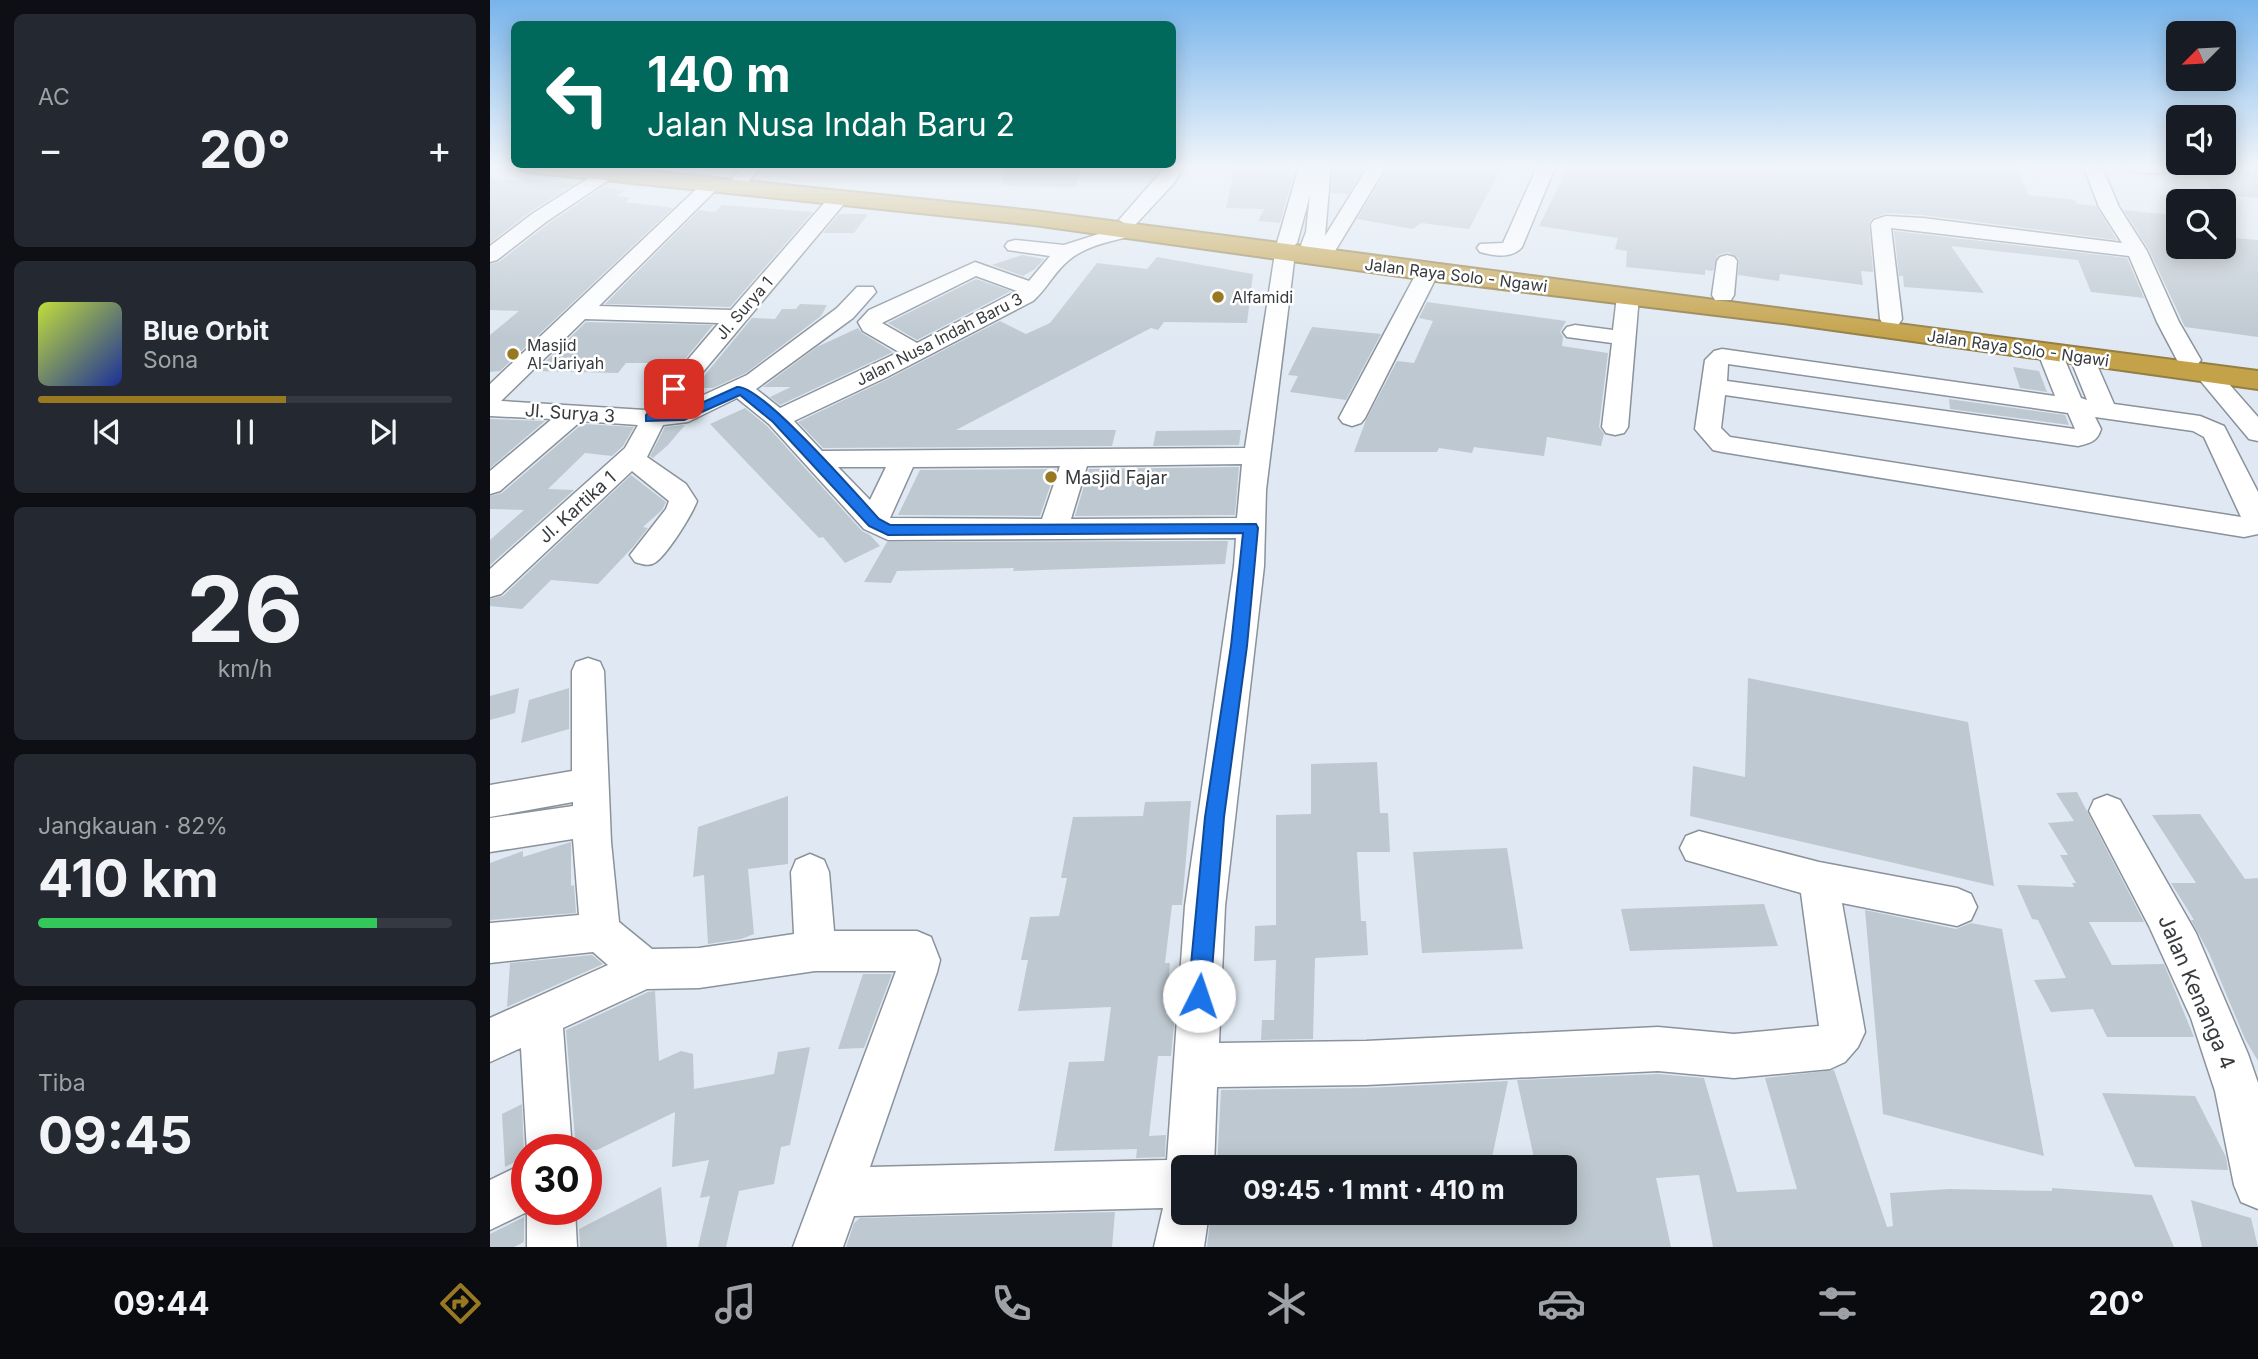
<!DOCTYPE html>
<html lang="id">
<meta charset="utf-8">
<style>
:root{--surface:#171b24;--page:#242831;--text:#f1f3f6;--muted:#9ea1a6;--line:#363941;--accent:#987921}
body{margin:0;font-family:Inter,sans-serif;background:var(--page);color:var(--text);height:100vh;display:flex;flex-direction:column;font-size:26px;white-space:nowrap}
*{box-sizing:border-box;margin:0}
p{font-size:23px;color:var(--muted)}
.icon{flex:none;width:38px;height:38px;fill:none;stroke:currentColor;stroke-width:2;stroke-linecap:round;stroke-linejoin:round}
.map{position:relative;flex:1;overflow:hidden}
.sheet{display:flex;flex-direction:column;gap:14px;padding:14px;background:#0d0f14;width:490px}
.sheet>*{flex:none}
.hud{position:absolute;left:21px;top:21px;width:665px;height:147px;border-radius:10px;box-shadow:0 4px 18px #0003;background:#00695c;color:#fff;overflow:hidden}
.needle{width:46px;rotate:246deg}
.fabs{position:absolute;left:1676px;top:21px;display:grid;gap:14px}
.fabs a{display:grid;place-items:center;width:70px;height:70px;border-radius:10px;background:var(--surface);box-shadow:0 4px 18px #0003;font-size:35px}
.speed{position:absolute;left:21px;top:1134px;display:flex;gap:14px;font-size:35px;font-weight:700;text-align:center}
.speed>*{display:grid;place-content:center;width:91px;height:91px;border-radius:50%;background:var(--surface);box-shadow:0 4px 18px #0003;line-height:1}
.speed .limit{border:10px solid #d22;background:#fff;color:#111}
.pin{position:absolute;display:grid;place-items:center;width:60px;height:60px;color:#fff;margin:-30px;border-radius:14px;box-shadow:0 4px 10px #0006}
.me{position:absolute;width:77px;margin:-38px;rotate:4deg;stroke-linejoin:round;filter:drop-shadow(0 0 5px #0008)}
.turn{display:flex;align-items:center;gap:24px;height:147px;padding:0 21px;font-size:32px}
.turn .icon{width:91px;height:91px;stroke-width:2.5}
.turn b{display:block;font-size:49px;line-height:60px}
.big{font-size:52px;font-weight:700;line-height:1.1}
.sheet .tile{flex:1;display:flex;flex-direction:column;justify-content:center;gap:10px;min-width:0;padding:0 24px;border-radius:10px;background:var(--page)}
.sheet .dial{align-items:center;gap:0}
.dial b{font-size:91px;line-height:1}
.song{display:flex;align-items:center;gap:21px}
.cover{width:84px;height:84px;border-radius:10px;background:linear-gradient(135deg,hsl(70 70% 55%),hsl(230 70% 35%))}
.played{height:7px;border-radius:4px;background:linear-gradient(90deg,var(--accent) 60%,var(--line) 60%)}
.keys{display:flex;justify-content:space-around;direction:ltr}
.heat{display:flex;justify-content:space-between;align-items:center;font-size:38px;direction:ltr}
.charge{height:10px;border-radius:5px;background:linear-gradient(90deg,#34c759 82%,var(--line) 0)}
.trip{position:absolute;left:681px;top:1155px;width:406px;height:70px;border-radius:10px;background:var(--surface);box-shadow:0 4px 18px #0003;font-weight:700;line-height:70px;text-align:center}
.dock{display:flex;height:112px;justify-content:space-around;align-items:center;background:#090b0e;color:var(--muted)}
.dock .icon{width:49px;height:49px}
.dock .selected{color:var(--accent)}
.dock b{font-size:32px;color:var(--text)}
main{display:flex;flex:1;min-height:0}
.map>svg:first-child{display:block}
.building{fill:#bec8d0}
.lines{fill:none;stroke-linecap:round;stroke-linejoin:round}
.minor-casing{stroke:#8a929b;stroke-width:3}
.highway-casing{stroke:#937e45;stroke-width:4}
.minor{fill:#fff;fill-rule:evenodd}
.highway{fill:#c4a249;fill-rule:evenodd}
.route{fill:#1a73e8;stroke:#114b97;stroke-width:2}
.poi-dot{fill:#987921;stroke:#fff;stroke-width:2.5}
.labels{text-anchor:middle;dominant-baseline:central;stroke-width:5;stroke-linejoin:round;paint-order:stroke}
.far-street-label{font-size:16px;fill:#373b3e;stroke:#fff}
.far-poi-label{font-size:16px;fill:#373b3e;stroke:#fff;text-anchor:start}
.street-label{font-size:18px;fill:#373b3e;stroke:#fff}
.poi-label{font-size:18px;fill:#373b3e;stroke:#fff;text-anchor:start}
.near-street-label{font-size:21px;fill:#373b3e;stroke:#fff}
</style>
<main>
<section class="sheet">
<div class="tile"><p>AC</p>
<div class="heat"><a>−</a><b class="big">20°</b><a>+</a></div>
</div>
<div class="tile">
<div class="song"><i class="cover"></i><div><b>Blue Orbit</b><p>Sona</p></div></div>
<div class="played"></div>
<div class="keys"><svg class="icon" aria-label="previous" viewBox="0 0 24 24"><path d="M18 5L8 12l10 7zM5 5v14"/></svg><svg class="icon" aria-label="pause" viewBox="0 0 24 24"><path d="M8 5v14M16 5v14"/></svg><svg class="icon" aria-label="next" viewBox="0 0 24 24"><path d="M6 5l10 7-10 7zM19 5v14"/></svg></div>
</div>
<div class="tile dial"><b>26</b><p>km/h</p></div>
<div class="tile"><p>Jangkauan · 82%</p><b class="big">410 km</b><div class="charge"></div></div>
<div class="tile"><p>Tiba</p><b class="big">09:45</b></div>
</section>
<div class="map">
<svg width="1768" height="1247" viewBox="0 0 1768 1247">
<rect width="100%" height="100%" fill="#e0e9f3"/>
<!-- building -->
<path class="building" d="M516,165H593L586,187L512,185Z
M745,165H800L797,177H803L790,223L768,221L774,209L736,208Z
M843,165H876L858,194L841,193Z
M900,165H1013L979,229L931,223L923,229L867,219Z
M1079,165H1525L1539,195L1585,200L1586,204L1606,206L1627,240L1433,215L1396,213L1383,218L1379,222L1383,272L1371,271L1373,285L1290,274L1289,281L1248,275L1249,259L1238,252L1228,255L1223,271L1215,270V275L1136,267L1137,251L1125,249L1128,238L1049,226Z
M1704,165H1768V198L1726,194Z
M0,178L31,181L35,178L85,184L40,212L0,243Z
M113,187L136,190L127,196L141,198L135,202L183,208L10,371L0,372V335L29,311L0,310V264L9,262L58,224Z
M232,205L323,212L240,307L115,304L209,210L225,212Z
M1634,210L1689,216V247H1734V237L1768,240V337L1695,327L1659,250Z
M349,214H378L364,233H333Z
M1404,231L1637,258L1654,298L1601,292L1588,260L1461,246L1494,293L1414,287L1413,276H1409Z
M532,255L554,259L545,269L533,276L502,265Z
M667,257L763,274L757,323L674,322L668,330L661,328L466,430H626L622,446L333,448L308,422L398,379L510,321L536,334L560,323L607,263L657,269Z
M486,279L521,291L427,340L398,323Z
M937,302L1076,321L1070,332L1073,337L1072,346L1118,353L1109,427L1114,434L1111,446L1057,437L1054,456L984,447L982,453L949,448L947,452H864L876,420L907,361L924,363L943,321L929,318Z
M310,304L337,305L331,316L256,373L223,388H204L262,318L285,319L292,309H306Z
M96,322L223,325L192,363H136L128,373L46,371Z
M822,327L891,334L856,400L800,392L808,376L798,375Z
M368,328L372,333L403,352L290,405L280,397L301,387H273L327,347Z
M1523,367L1549,371L1557,392L1530,388Z
M1459,399L1575,415L1579,425L1460,409Z
M255,408L277,426L372,531L380,535L390,546L355,563L333,537L329,538L220,424Z
M0,419L55,421L0,468Z
M92,424L144,427L133,446L122,456L95,453L58,489L84,490L0,565V540L34,510L0,509V496L12,493Z
M195,425L178,445L163,458L160,456L175,427Z
M751,430L749,445L663,446L666,431Z
M749,467L745,515L585,516L599,469Z
M566,469L550,516L408,515L430,470Z
M141,475L176,502L172,510L153,527L158,528L143,547L108,584L61,580L32,609L0,606V599L13,596Z
M738,541L735,564L552,570L523,571L524,568L407,571L401,583L374,582L397,542Z
M1258,678L1478,722L1504,886L1200,816L1203,766L1255,777Z
M29,688L25,713L0,720V696Z
M79,688V729L31,743L39,700Z
M887,762L890,813H898L900,852H867L871,921H876L878,955L825,958L823,1039L771,1040L772,1020H784L786,960L764,961L765,926L786,925V815L821,814V764Z
M1587,792L1654,922H1599L1622,965L1674,964L1704,1037H1617L1603,1009L1561,1012L1544,980L1576,978L1548,920L1542,919L1527,885L1584,887L1582,883H1586L1570,855H1578L1558,823L1584,821L1566,793Z
M298,796V864L258,869L264,934L251,939L218,944L214,875L203,877L208,827Z
M701,801L692,905H682L675,963H680L676,1014H685L681,1056H668L659,1136L676,1135L675,1157L646,1158L647,1149L564,1151L579,1062L614,1061L621,1007L528,1011L538,960H531L540,917L569,916L577,878H571L583,817L653,816L655,802Z
M1710,814L1755,879L1768,878V1061L1755,1039L1719,953L1701,920H1704L1681,883H1706L1662,815Z
M81,842V886L84,885L86,913L0,920V863L33,851V857Z
M1017,848L1033,949L932,953L923,852Z
M1274,904L1288,946L1140,951L1131,909Z
M1375,910L1466,929L1481,923L1512,929L1554,1156L1393,1114Z
M102,955L113,964L17,1007L20,963Z
M373,974H402L374,1048L348,1049Z
M165,991L169,1061L191,1051L203,1054L204,1089L284,1074L288,1052L320,1047L300,1145L291,1147L284,1184L249,1191L236,1247H208L220,1196L210,1198L219,1160L182,1167L185,1112L107,1150H86L76,1030L158,992Z
M1344,1070L1397,1227L1403,1226L1400,1193L1459,1189L1562,1191V1188L1662,1195L1684,1247H1223L1209,1175L1166,1178L1181,1247H717L721,1213H1074V1167H1046L1027,1080L1168,1074L1214,1078L1247,1192L1307,1189L1275,1078Z
M1018,1081L1000,1167H727L731,1090L876,1088Z
M1612,1093L1705,1096L1736,1157L1738,1170L1645,1167Z
M32,1104L34,1153L37,1156L15,1167L12,1114Z
M171,1187L177,1247H90L89,1229Z
M1701,1200L1761,1218L1768,1247H1712Z
M625,1212L622,1247H356L364,1223L370,1218Z
M34,1217V1242L24,1247H0V1234Z"/>
<g class="lines">
<defs>
<path id="minor" d="M254,165H273L258,182H244L242,178Z
M677,165H695L684,183L646,224L640,226L648,231L645,235C623,241 597,245 579,260C564,272 557,289 543,301L397,377L304,421L332,451L755,448L785,253L791,248L787,243L808,170L817,165H841L835,236L879,165H897L845,251L838,253L829,249L821,251L814,249L811,245L816,232L820,195L807,243L801,248L805,253L776,490L774,566L735,906L729,1043L876,1041L1168,1027L1244,1034L1329,1026L1311,893L1196,860L1190,848L1196,836L1209,831L1329,862L1467,888L1481,894L1487,907L1481,920L1467,926L1352,903L1375,1032L1368,1047L1355,1062L1340,1069L1244,1078L1168,1071L876,1085L727,1087L724,1167H693V1213H719L714,1247H664L673,1208L364,1216L353,1247H303L406,971H325L209,988L157,989L73,1028L82,1150H37V1153L31,1048L0,1062V1018L118,965L103,952L0,963V923L89,915L83,839L0,852V818L83,806V802L0,817V785L82,771V671L86,662L98,658L110,662L114,671L121,842L129,922L162,949L209,948L304,934L301,872L306,860L320,854L334,860L339,872L344,931H427L441,937L450,960L447,972L380,1167L677,1160L695,906L744,566L746,538L398,540L374,529L279,424L247,398L198,422L173,425L157,457L196,484L207,501C202,515 178,553 166,562C159,567 152,564 145,562L140,555L176,509L179,501L142,471L11,594L0,597V569L135,448L148,425L91,421L10,491L0,494V471L62,419L0,416V384L216,180H230L232,184L109,306L241,310L342,194L349,192L359,198L181,410L257,375L347,308L367,287H383L386,292L363,318L266,389L290,408L409,352L373,331L368,322L379,310L485,262L539,281L560,256L518,250L515,246L518,242L525,240L574,245L637,225L629,220ZM486,276L527,291L427,343L392,323ZM95,319L229,323L155,410L11,401ZM752,464L747,518L581,519L597,466ZM570,466L552,519L400,518L423,467ZM348,467H396L380,500Z
M1048,165H1066L1032,247C1022,259 1004,256 990,252L987,248L990,244L1013,243Z
M1593,165H1611L1629,207L1657,251L1689,322L1711,360L1707,365H1691L1687,360L1667,322L1639,256L1401,228L1412,319L1409,324H1393L1390,319L1381,224L1384,220L1396,216L1433,218L1632,243L1609,207Z
M1632,165H1679L1681,168C1672,177 1640,174 1632,165Z
M116,167L123,169L125,173L123,177L56,222L7,260L0,262V246L42,214Z
M1237,255L1244,257L1247,261L1244,295L1241,300H1225L1222,295L1227,261L1230,257Z
M938,266L946,267L949,272L875,418L871,423L862,426L853,423L849,418L927,272L930,267Z
M1138,289L1146,291L1149,296L1138,427L1134,433L1125,435L1116,433L1112,427L1122,343L1077,337L1073,332L1077,327L1085,325L1123,330L1127,296L1130,291Z
M1560,346L1568,348L1572,353L1591,398L1597,400L1580,358L1584,353H1600L1604,358L1624,404L1710,416L1734,426L1768,492V534L1754,537L1232,452L1223,450L1205,429L1215,360L1224,351L1232,349L1565,396L1548,353L1552,348ZM1238,364L1578,413L1585,429L1237,381ZM1235,395L1588,446C1600,443 1607,442 1611,429L1605,417L1703,431L1714,437L1751,517L1240,437L1231,428Z
M1716,366L1725,368L1768,417V441L1759,439L1704,373L1707,368Z
M1617,795L1630,800L1706,933L1758,1054L1768,1083V1209L1751,1202L1744,1185L1725,1091L1701,1018L1659,926L1599,811L1604,800Z
M37,1162V1209H85L87,1247H37V1212L0,1230V1180Z"/>
<path id="highway" d="M27,165H99L544,211L1768,371V389L1293,323L938,280L544,225L38,172L30,170Z"/>
</defs>
<!-- minor casing -->
<use href="#minor" class="minor-casing"/>
<!-- highway casing -->
<use href="#highway" class="highway-casing"/>
<!-- minor -->
<use href="#minor" class="minor"/>
<!-- highway -->
<use href="#highway" class="highway"/>
</g>
<!-- sky -->
<linearGradient id="sky" x2="0" y2="1"><stop stop-color="#77b4eb"/><stop offset="0.49" stop-color="#f1f5fa"/><stop offset="1" stop-color="#f1f5fa" stop-opacity="0"/></linearGradient>
<rect width="1768" height="339" fill="url(#sky)"/>
<!-- route -->
<path class="route" d="M184,386L191,389L171,414H187L247,387C270,383 369,497 389,519L400,525L766,524L768,528L757,646L734,817L720,996L716,1003L709,1006L701,1003L698,996L715,817L741,646L753,533L398,535L379,526L283,422L250,395L194,420L156,421V415L180,387Z"/>
<!-- markers -->
<g class="poi-dot">
<circle cx="728" cy="297" r="7"/>
<circle cx="23" cy="354" r="7"/>
<circle cx="561" cy="477" r="7"/>
</g>
<g class="labels">
<!-- far-street labels -->
<g class="far-street-label">
<text transform="translate(966 275) rotate(7)">Jalan Raya Solo - Ngawi</text>
<text transform="translate(254 308) rotate(-49)">Jl. Surya 1</text>
<text transform="translate(449 339) rotate(-27)">Jalan Nusa Indah Baru 3</text>
<text transform="translate(1528 348) rotate(8)">Jalan Raya Solo - Ngawi</text>
</g>
<!-- far-poi labels -->
<g class="far-poi-label">
<text x="742" y="297">Alfamidi</text>
<text x="37" y="345">Masjid<tspan x="37" dy="18">Al-Jariyah</tspan></text>
</g>
<!-- street labels -->
<g class="street-label">
<text transform="translate(80 413) rotate(4)">Jl. Surya 3</text>
<text transform="translate(87 507) rotate(-42)">Jl. Kartika 1</text>
</g>
<!-- poi labels -->
<g class="poi-label">
<text x="575" y="477">Masjid Fajar</text>
</g>
<!-- near-street labels -->
<g class="near-street-label">
<text transform="translate(1707 992) rotate(67)">Jalan Kenanga 4</text>
</g>
</g>
</svg>
<div class="fabs">
<a><svg class="needle" viewBox="-14 -14 28 28"><path d="M0-13l5 13h-10z" fill="#e53935"/><path d="M0 13l5-13h-10z" fill="#9ea1a6"/></svg></a>
<a><svg class="icon" aria-label="sound" viewBox="0 0 24 24"><path d="M4 9h4l5-4v14l-5-4H4zM17 9q2 3 0 6"/></svg></a>
<a><svg class="icon" aria-label="search" viewBox="0 0 24 24"><circle cx="10" cy="10" r="6"/><path d="M15 15l6 6"/></svg></a>
</div>
<div class="speed"><div class="limit">30</div></div>
<div class="pin" style="left:184px;top:389px;background:#d93025"><svg class="icon" aria-label="arrive" viewBox="0 0 24 24"><path d="M6 21V4h12l-3 4 3 4H6"/></svg></div>
<svg class="me" style="left:709px;top:996px" viewBox="-20 -20 40 40"><circle r="19" fill="#fff"/><path d="M0-13L10 11 0 6-10 11z" fill="#1a73e8"/></svg>
<div class="trip">09:45 · 1 mnt · 410 m</div>
<div class="hud">
<div class="turn"><svg class="icon" aria-label="left" viewBox="0 0 24 24"><path d="M17 20v-9H6M10 6l-5 5 5 5"/></svg><div><b>140 m</b>Jalan Nusa Indah Baru 2</div></div>
</div>
</div>
</main>
<nav class="dock">
<b>09:44</b>
<svg class="icon selected" aria-label="directions" viewBox="0 0 24 24"><path d="M12 3l9 9-9 9-9-9zM9 14v-3h6M13 9l2 2-2 2"/></svg>
<svg class="icon" aria-label="music" viewBox="0 0 24 24"><path d="M9 18V5l10-2v13"/><circle cx="6" cy="18" r="3"/><circle cx="16" cy="16" r="3"/></svg>
<svg class="icon" aria-label="phone" viewBox="0 0 24 24"><path d="M5 4h4l2 5-3 2q2 4 5 5l2-3 5 2v4C11 20 4 13 5 4z"/></svg>
<svg class="icon" aria-label="climate" viewBox="0 0 24 24"><path d="M12 3v18M4 7l16 10M4 17L20 7"/></svg>
<svg class="icon" aria-label="car" viewBox="0 0 24 24"><path d="M5 17H2v-5l4-1 3-4h7l3 4 3 1v5h-3M9 17h6M6 11h13"/><circle cx="7" cy="17" r="2"/><circle cx="17" cy="17" r="2"/></svg>
<svg class="icon" aria-label="filters" viewBox="0 0 24 24"><path d="M4 7h16M4 17h16"/><circle cx="9" cy="7" r="2"/><circle cx="15" cy="17" r="2"/></svg>
<b>20°</b>
</nav>
